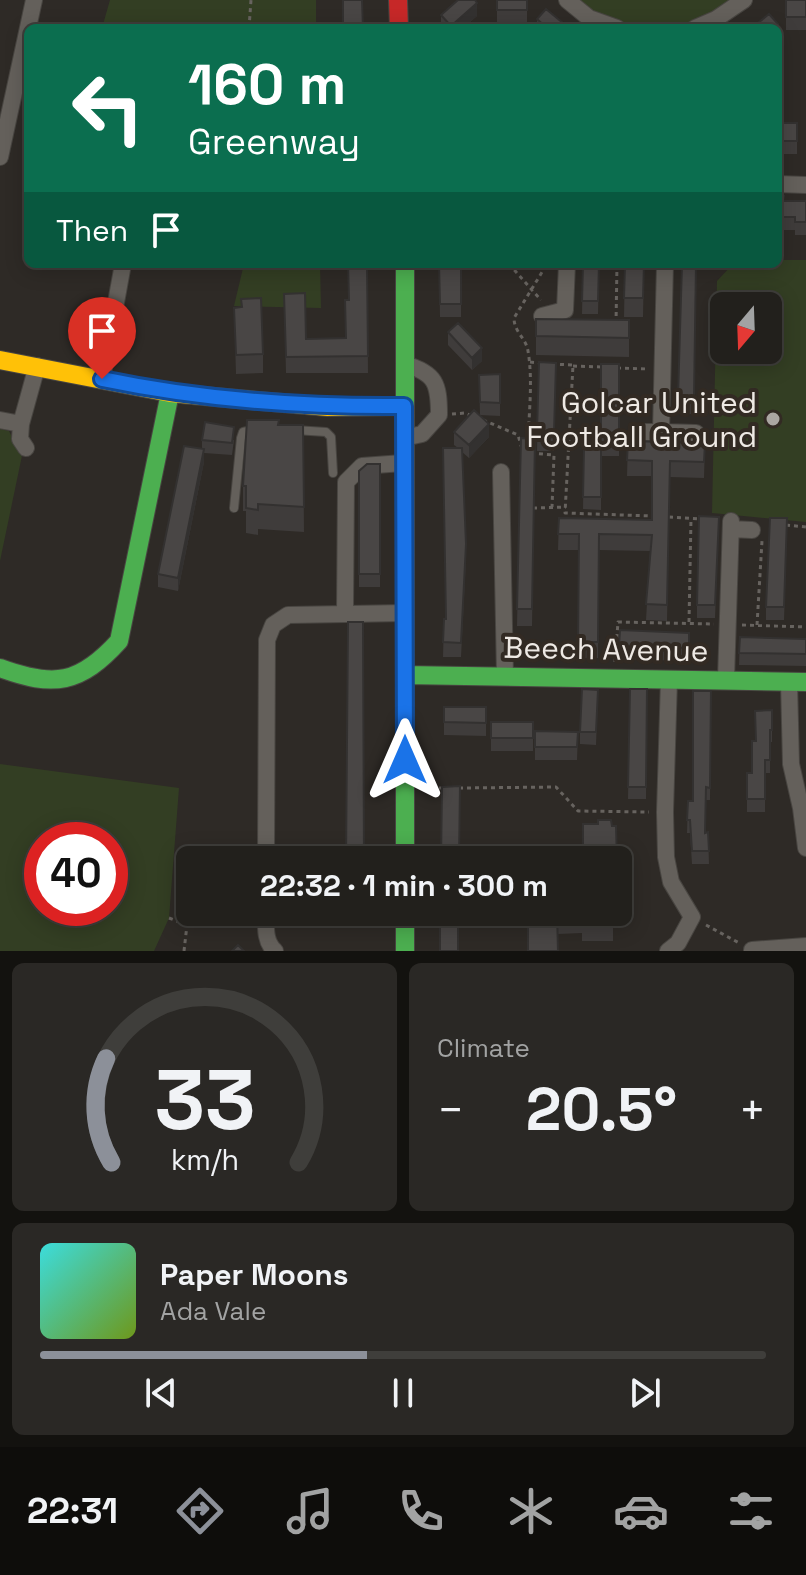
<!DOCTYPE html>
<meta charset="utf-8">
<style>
:root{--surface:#22201c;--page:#2a2825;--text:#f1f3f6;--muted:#a2a3a3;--line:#3f3e3b;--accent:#8c9099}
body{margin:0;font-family:"Space Grotesk",sans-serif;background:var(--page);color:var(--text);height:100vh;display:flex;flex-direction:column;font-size:30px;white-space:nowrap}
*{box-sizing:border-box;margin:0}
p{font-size:26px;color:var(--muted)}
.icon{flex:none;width:44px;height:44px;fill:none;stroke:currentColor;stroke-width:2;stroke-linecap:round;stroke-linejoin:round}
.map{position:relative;height:951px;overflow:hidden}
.panel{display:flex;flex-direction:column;gap:12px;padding:12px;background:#13120f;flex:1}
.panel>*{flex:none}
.top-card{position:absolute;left:24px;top:24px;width:758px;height:244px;border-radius:12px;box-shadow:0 4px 20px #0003,0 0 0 2px var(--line);background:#0b6e4f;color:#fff;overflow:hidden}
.needle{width:52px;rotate:199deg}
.buttons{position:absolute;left:710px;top:292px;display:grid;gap:16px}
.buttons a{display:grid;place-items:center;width:72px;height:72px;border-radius:12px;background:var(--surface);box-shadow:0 4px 20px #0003,0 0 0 2px var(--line);font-size:40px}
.speed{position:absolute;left:24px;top:822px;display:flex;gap:16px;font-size:40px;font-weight:700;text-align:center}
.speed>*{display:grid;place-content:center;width:104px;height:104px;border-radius:50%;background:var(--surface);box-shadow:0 4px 20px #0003,0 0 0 2px var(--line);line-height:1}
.speed .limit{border:12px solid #d22;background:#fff;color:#111}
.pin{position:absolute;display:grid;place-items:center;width:68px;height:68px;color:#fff;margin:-82px -34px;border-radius:50% 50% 50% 0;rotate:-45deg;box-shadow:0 0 8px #0007}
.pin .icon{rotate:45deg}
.me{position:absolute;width:88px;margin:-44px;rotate:0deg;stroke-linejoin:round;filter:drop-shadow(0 0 6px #0008)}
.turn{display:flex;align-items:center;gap:28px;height:168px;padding:0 32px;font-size:36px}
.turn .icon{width:104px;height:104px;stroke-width:2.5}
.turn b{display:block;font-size:56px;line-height:68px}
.then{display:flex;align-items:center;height:76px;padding:0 32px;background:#0003;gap:16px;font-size:30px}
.big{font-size:60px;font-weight:600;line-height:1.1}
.panel .widget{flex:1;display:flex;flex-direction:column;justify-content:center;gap:12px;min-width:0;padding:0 28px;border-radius:12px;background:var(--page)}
.panel .dial{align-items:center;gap:0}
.dial svg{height:208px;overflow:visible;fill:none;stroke:var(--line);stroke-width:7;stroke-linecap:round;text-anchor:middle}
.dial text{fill:var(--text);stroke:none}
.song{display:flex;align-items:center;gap:24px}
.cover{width:96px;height:96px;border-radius:12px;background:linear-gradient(135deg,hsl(180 70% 55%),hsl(80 70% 35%))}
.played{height:8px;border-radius:4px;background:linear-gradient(90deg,var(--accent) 45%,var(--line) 45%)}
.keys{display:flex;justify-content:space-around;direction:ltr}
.heat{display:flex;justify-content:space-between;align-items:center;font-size:44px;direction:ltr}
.panel .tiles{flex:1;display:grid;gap:12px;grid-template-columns:1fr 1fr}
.widget:last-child{grid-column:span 2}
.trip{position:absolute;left:176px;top:846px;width:456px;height:80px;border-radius:12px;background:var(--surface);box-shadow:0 4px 20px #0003,0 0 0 2px var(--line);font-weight:600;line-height:80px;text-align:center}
.tab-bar{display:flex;height:128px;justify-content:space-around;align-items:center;background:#0e0d0b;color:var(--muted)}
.tab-bar .icon{width:56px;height:56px}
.tab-bar .active{color:var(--accent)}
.tab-bar b{font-size:36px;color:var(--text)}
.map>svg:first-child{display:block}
.green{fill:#333e23;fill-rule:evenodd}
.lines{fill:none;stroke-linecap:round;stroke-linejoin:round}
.lane-casing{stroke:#484541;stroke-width:10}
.street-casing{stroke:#484541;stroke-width:18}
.fast-casing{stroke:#484541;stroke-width:20}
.slow-casing{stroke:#484541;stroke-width:20}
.jam-casing{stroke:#484541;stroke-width:20}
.path{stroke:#67635f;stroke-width:3;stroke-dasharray:4 4;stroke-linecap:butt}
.lane{stroke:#64605b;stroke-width:8}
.street{stroke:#64605b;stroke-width:16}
.fast{stroke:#4caf50;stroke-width:18}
.slow{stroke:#ffc107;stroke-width:18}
.jam{stroke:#c62828;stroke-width:18}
.wall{fill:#3f3c3b}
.shaded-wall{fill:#333130}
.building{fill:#494645;stroke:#333130;stroke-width:2}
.route-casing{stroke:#114b97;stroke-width:20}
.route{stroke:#1a73e8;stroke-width:14}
.poi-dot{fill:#aba6a2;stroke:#322a23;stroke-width:3}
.labels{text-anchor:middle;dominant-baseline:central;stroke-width:8;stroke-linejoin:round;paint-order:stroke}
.poi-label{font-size:30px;fill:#eee9e4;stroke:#322a23;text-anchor:end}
.street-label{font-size:30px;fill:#eee9e4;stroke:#322a23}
</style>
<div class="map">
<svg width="806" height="951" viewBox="0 0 806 951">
<rect width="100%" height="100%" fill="#2e2a26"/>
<!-- green -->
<path class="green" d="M110,0H316V28H102Z
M574,0H733C726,6 718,15 709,19C665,38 610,30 574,0Z
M778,260H806V522L712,513L717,281L733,264H778ZM724,306H768V350H724Z
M244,264H320L321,308L234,306Z
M0,429L9,431L15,443L24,446L0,561Z
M0,764L179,788L169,918L154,951H0ZM110,840V908H42V840Z"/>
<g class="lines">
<defs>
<path id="lane" d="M295,430L326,432L331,437L333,473
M234,508L241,438L243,432L257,429"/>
<path id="street" d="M567,0L589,18L617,28
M695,28L716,19L744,0
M0,157L34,0
M778,184L806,185
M665,264L661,432L696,433
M542,316L565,310L567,264
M102,379L123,264
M0,420L21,424L37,366
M21,424L20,439L26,448
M638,432H661
M404,438L422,434L439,415C439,384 436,373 404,364
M501,472L505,676
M731,529L752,530
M345,612L346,482L362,466L403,463
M726,679L731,521
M789,682L791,764L801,808L806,848
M266,860L267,640L273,625L288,615L405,613
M266,912C266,926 264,941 275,951
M752,950L806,946
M668,951L678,943L692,917L671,882L666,857L665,812L669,679"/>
<path id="fast" d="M405,264V860
M0,668C54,688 80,684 119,641L170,393
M405,675L806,682
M405,912V951"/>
<path id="slow" d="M0,360L170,393L328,407L404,406"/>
<path id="jam" d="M398,0L399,28"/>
</defs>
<!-- lane casing -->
<use href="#lane" class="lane-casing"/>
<!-- street casing -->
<use href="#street" class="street-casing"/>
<!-- fast casing -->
<use href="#fast" class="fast-casing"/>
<!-- slow casing -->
<use href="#slow" class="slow-casing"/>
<!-- jam casing -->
<use href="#jam" class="jam-casing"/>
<!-- path -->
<path class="path" d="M249,28L251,0
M509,264L541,300
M616,324L617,264
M530,362L540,363
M552,364L573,365L565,513L652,516
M573,366L601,367
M617,368L649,369
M452,414L465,413L472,416
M483,420L518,435L522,449
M528,441C529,412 533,380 528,351C526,338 514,332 514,318L547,264
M531,453L554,455L552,507
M533,508L566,507
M669,517L702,519
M786,525L806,527
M689,622L691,518
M742,625L806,627
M757,625L762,541
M615,662L618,622L714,624
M423,788H443
M459,788L556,787L578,811L649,812
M169,918L187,925L250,926
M706,925L741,944
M184,951L187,925"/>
<!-- lane -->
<use href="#lane" class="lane"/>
<!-- street -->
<use href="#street" class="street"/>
<!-- fast -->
<use href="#fast" class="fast"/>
<!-- slow -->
<use href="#slow" class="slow"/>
<!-- jam -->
<use href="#jam" class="jam"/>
</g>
<!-- wall -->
<path class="wall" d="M497,0H527V23H497Z
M786,0H806V30H786Z
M441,15L477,16L463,28H441Z
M537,19L569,28H537Z
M778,123H797V154H778Z
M778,196L783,201H806V235H795V230H778Z
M367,264L368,373H286L284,294L306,339L345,338L349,300Z
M439,264H461V317H440Z
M583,264H599L598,314H582Z
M625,264H644L643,317H624Z
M696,264L694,414H678V397Z
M234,308L263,354V373L236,374Z
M536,319L629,320V357L536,355Z
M448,332L482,361L472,370L448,345Z
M539,362L556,363L554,451H537Z
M601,364H619V456H601V510L583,509L584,447H601Z
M500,374V416L480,415L479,375Z
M279,425H303L304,532L258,529V535L246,533V511H243V486Z
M454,432L489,437L469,458L462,452L466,559L461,657H443L444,619H446L458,448L454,445Z
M521,438L535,439L532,626H517Z
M202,440H234L232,455L204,453V462L178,591L158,587V574L202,449Z
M628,441L705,443L704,478L670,477L667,621L646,620L650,551L599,550L598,658H578L579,550H558L559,518L652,520V476H627Z
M380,464V587H359V471Z
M719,517L715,618H697V605Z
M787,531L784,620H766V607Z
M689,633V661L619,659V646Z
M740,637L806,639V666L739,665Z
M630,689H647L646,799H628Z
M598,690L596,745L580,744V732Z
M711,691L710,800H706L705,833L708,832L709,864H692L690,833H687L688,801H693Z
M444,707H486V736L444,735Z
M772,710V742H770V773H765V812H747V773H752L755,741Z
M491,722H533V751H491Z
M535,731L578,732L577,760H535Z
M618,874L619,914H613V941H582V933L558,934L528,912H618Z"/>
<!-- shaded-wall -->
<path class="shaded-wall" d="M477,3V16L463,28H451V26Z
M482,348V361L472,370V358Z
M489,424V437L469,458V445Z
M204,449V462L178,591V578Z"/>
<!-- building -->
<path class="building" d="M343,0H362L363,28H343Z
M458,0H475L477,3L451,26L441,15Z
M497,0H527V10H497Z
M786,0H806V17H786Z
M546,9L569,28H547L537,19Z
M769,14L778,24L772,28H752Z
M778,123H797V141H778Z
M778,196H784L783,201H806V222H795V217H778Z
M348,264H367L368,356L286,357L284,294L305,293L306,339L346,338L345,300H349Z
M439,264H461V304H440Z
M583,264H599L598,301H582Z
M625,264H644L643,298H624Z
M682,264H696L694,397H678Z
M261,298L263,354L236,355L234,308L242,307L241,299Z
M536,319L629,320V338L536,336Z
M458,323L482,348L472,358L448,332Z
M539,362L556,363L554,432H537Z
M601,364H619V437H601Z
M500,374V403L480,402L479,375Z
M474,410L489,424L469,445L454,432Z
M247,420H279L278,425H303L304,507L258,504V510L246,508V486H243Z
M205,422L234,427L232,443L202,440Z
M521,438L535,439L532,609H517Z
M628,441L705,443L704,462L670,461L667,605L646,604L652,535L599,534L598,642H578L579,534H558L559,518L652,520V461L627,460Z
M184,446L204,449L178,578L158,574Z
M584,447H601V497H583Z
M443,448H462L466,544L461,643L443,642L444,619H446Z
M367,464H380V574H359V471Z
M699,516L719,517L715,605H697Z
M770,518H787L784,607H766Z
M348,622H363L364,860H346Z
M620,630L689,633V648L619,646Z
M740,637L806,639V654L739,653Z
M582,689L598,690L596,732H580Z
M630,689H647L646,787H628Z
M693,691H711L710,788L706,787L705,833L708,832L709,851H692L690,820H687L688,801H693Z
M444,707H486V723L444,722Z
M772,710V730H770V760H765V799H747V773H752V741H756L755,711Z
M491,722H533V738H491Z
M535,731L578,732L577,747H535Z
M460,786L459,860H441L442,787Z
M598,820H611L612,826H616L617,860H583V824H598Z
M528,912H557L558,951H528Z
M582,912H613V916H582Z
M440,917H458V951H440Z
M238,945L244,951H232Z"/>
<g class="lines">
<defs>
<path id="route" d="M102,379C202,400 303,407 404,406L405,760"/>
</defs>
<!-- route casing -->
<use href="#route" class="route-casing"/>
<!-- route -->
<use href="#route" class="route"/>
</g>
<!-- markers -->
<circle class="poi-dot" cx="773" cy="419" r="8"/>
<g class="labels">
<!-- poi labels -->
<g class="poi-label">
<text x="757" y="402">Golcar United<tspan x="757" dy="34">Football Ground</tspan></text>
</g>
<!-- street labels -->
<g class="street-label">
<text transform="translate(606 649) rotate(1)">Beech Avenue</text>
</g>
</g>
</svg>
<div class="buttons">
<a><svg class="needle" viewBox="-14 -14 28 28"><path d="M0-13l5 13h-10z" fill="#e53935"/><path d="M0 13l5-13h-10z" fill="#a2a3a3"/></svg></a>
</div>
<div class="speed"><div class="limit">40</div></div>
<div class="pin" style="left:102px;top:379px;background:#d93025"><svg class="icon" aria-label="arrive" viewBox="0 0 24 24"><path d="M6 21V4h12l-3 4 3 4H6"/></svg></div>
<svg class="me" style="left:405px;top:760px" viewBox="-20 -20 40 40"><path d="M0-17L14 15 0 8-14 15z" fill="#1a73e8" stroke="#fff" stroke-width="4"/></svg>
<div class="trip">22:32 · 1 min · 300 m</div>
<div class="top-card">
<div class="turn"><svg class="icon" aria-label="left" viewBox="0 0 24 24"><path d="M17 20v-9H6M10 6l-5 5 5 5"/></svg><div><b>160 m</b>Greenway</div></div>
<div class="then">Then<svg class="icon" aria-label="arrive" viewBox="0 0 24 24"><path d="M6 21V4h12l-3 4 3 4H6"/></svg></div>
</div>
</div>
<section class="panel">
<div class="tiles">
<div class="widget dial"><svg viewBox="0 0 100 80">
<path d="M14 69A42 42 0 1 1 86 69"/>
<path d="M14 69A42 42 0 0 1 12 29" stroke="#8c9099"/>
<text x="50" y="56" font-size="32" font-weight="700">33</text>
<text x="50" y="72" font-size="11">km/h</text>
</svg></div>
<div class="widget"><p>Climate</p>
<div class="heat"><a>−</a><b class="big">20.5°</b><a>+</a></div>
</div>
<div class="widget">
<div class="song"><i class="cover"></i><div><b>Paper Moons</b><p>Ada Vale</p></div></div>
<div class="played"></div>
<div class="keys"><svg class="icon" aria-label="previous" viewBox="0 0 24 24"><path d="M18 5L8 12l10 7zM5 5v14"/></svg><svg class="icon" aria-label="pause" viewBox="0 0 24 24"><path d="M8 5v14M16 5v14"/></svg><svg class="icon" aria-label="next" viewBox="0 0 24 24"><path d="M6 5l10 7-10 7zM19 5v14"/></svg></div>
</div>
</div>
</section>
<nav class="tab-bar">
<b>22:31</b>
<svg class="icon active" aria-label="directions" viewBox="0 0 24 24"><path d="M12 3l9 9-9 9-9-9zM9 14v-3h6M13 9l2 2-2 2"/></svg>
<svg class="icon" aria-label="music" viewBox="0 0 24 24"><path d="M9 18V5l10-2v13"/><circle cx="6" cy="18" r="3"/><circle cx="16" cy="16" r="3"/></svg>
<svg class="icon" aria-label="phone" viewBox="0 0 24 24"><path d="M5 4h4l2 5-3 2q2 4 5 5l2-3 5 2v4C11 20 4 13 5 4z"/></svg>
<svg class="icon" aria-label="climate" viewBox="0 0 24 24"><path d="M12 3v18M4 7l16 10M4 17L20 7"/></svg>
<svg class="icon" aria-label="car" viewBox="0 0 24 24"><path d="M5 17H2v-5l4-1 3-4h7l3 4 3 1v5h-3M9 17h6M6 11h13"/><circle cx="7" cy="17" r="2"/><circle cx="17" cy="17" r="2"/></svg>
<svg class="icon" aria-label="filters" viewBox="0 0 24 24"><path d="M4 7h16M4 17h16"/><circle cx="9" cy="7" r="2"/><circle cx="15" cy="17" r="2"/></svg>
</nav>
